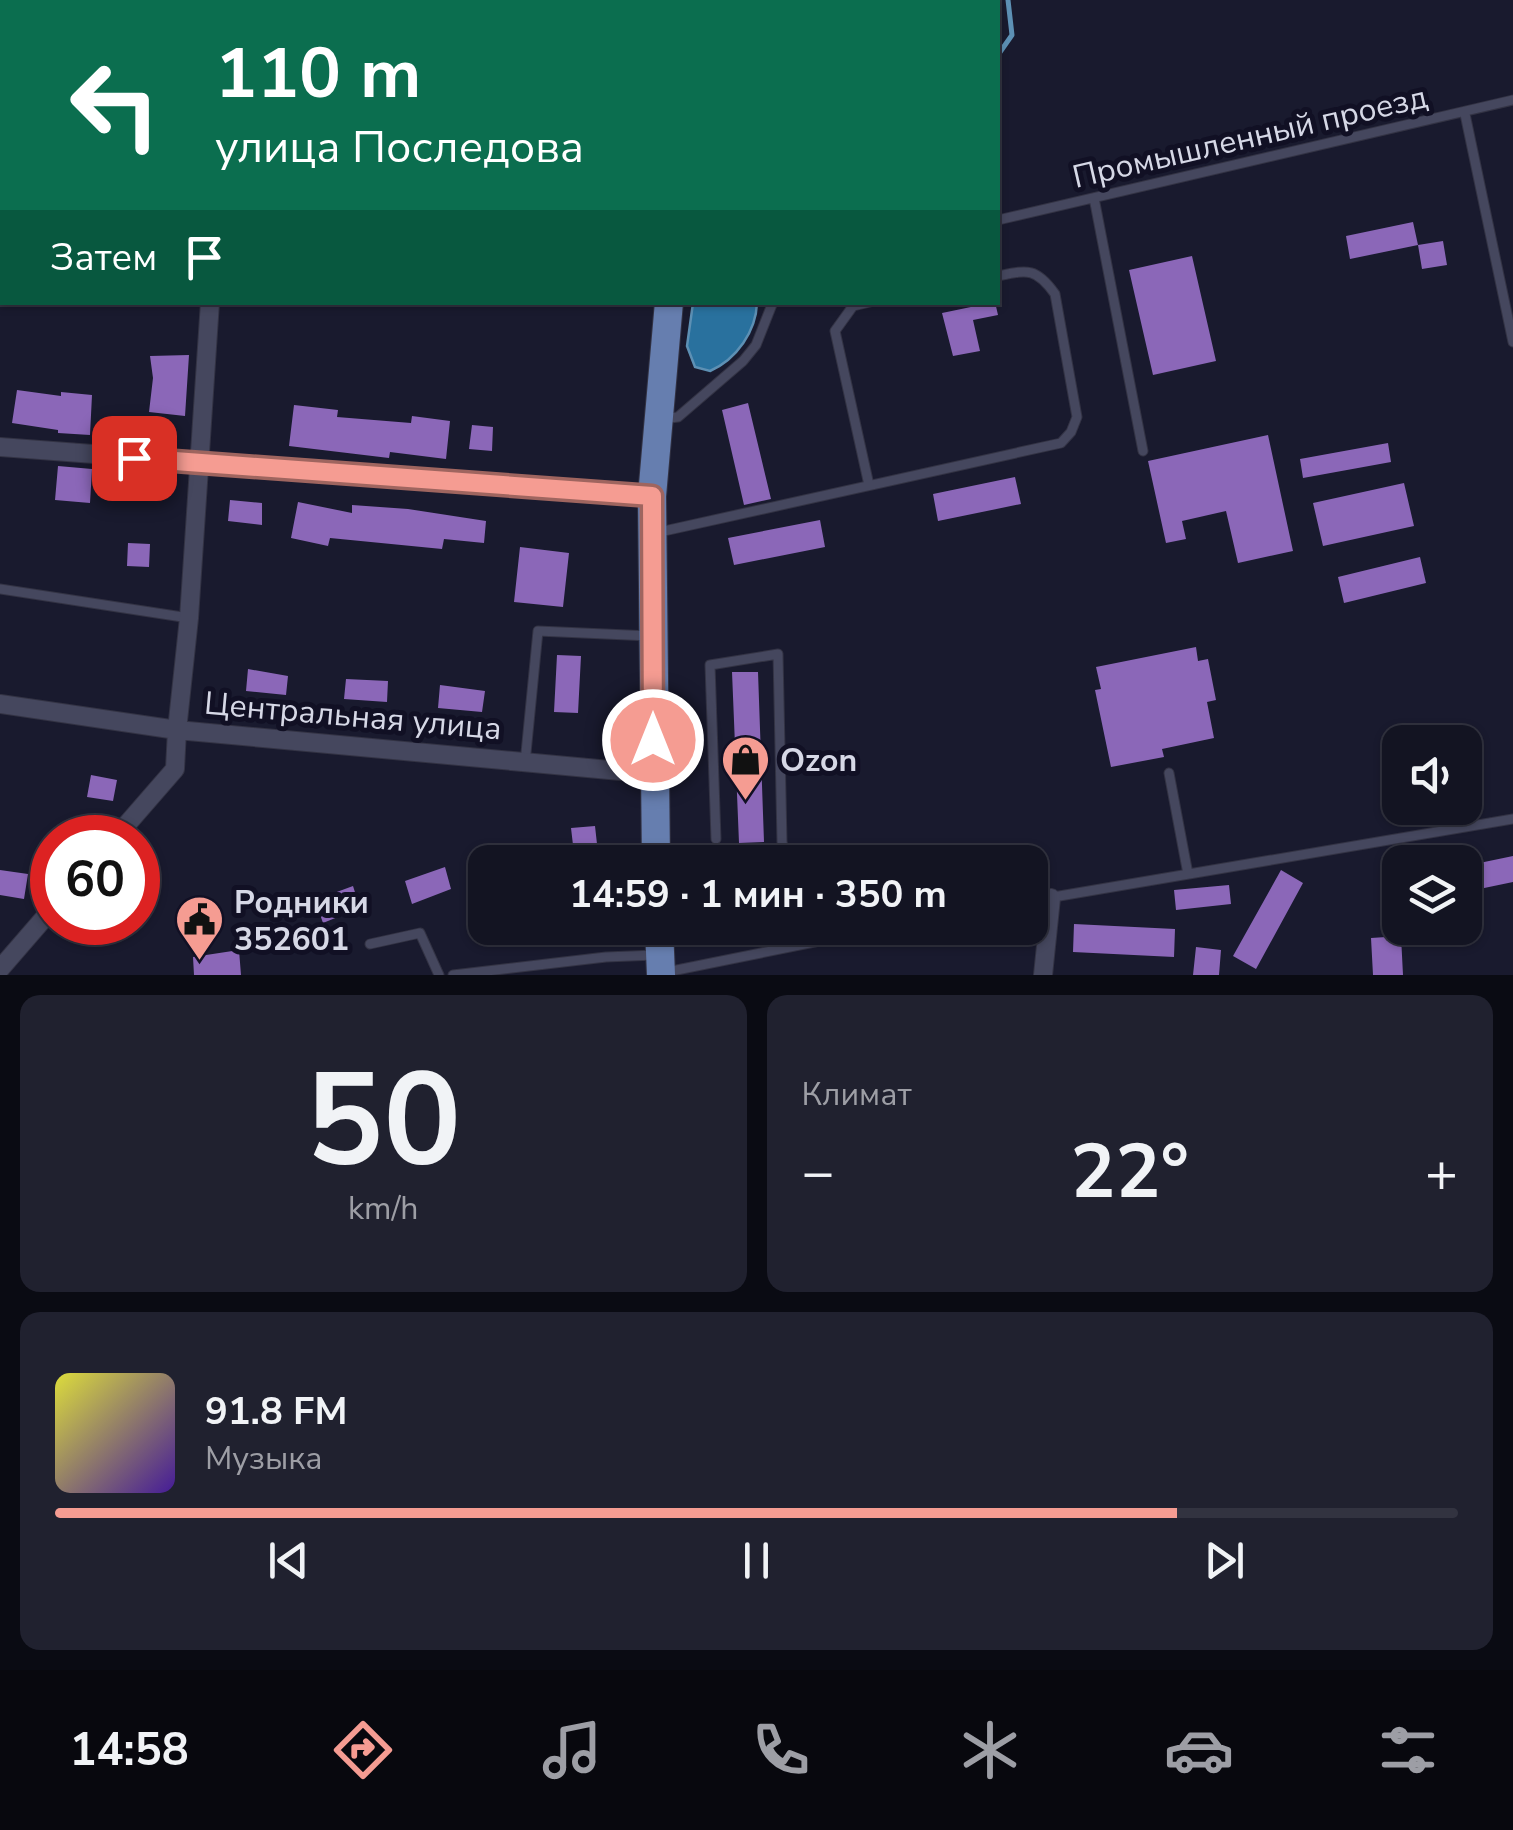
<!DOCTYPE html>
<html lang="ru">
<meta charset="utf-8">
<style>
:root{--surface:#131422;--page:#20212f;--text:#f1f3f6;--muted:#9d9ea5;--line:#323340;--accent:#f59c92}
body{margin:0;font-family:"Nunito Sans",sans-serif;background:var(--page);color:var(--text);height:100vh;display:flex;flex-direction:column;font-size:38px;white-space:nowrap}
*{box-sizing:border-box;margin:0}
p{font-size:32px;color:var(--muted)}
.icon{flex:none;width:55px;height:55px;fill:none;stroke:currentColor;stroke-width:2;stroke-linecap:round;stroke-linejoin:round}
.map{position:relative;height:975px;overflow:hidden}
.side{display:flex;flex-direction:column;gap:20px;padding:20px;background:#0a0b13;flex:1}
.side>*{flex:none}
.banner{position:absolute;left:0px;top:0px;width:1000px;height:305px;box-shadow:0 2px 8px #0004,0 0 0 2px var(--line);background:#0b6e4f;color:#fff;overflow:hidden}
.buttons{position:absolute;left:1382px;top:725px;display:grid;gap:20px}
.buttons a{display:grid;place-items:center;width:100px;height:100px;border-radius:20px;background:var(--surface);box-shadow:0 2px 8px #0004,0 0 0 2px var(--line);font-size:50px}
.speed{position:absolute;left:30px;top:815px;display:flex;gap:20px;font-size:50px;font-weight:700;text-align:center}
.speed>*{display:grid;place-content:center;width:130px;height:130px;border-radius:50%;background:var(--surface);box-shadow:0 2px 8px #0004,0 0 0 2px var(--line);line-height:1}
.speed .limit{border:15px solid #d22;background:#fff;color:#111}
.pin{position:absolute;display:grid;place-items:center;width:85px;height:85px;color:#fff;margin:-42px;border-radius:20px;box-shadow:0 5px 15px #0006}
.me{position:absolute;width:110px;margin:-55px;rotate:0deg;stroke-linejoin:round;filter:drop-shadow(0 0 8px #0008)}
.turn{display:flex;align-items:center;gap:35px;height:210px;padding:0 50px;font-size:45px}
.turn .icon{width:130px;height:130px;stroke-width:2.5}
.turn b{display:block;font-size:70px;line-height:85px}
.then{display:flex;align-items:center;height:95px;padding:0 50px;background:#0003;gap:20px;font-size:38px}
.big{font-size:75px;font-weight:700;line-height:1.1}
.side .card{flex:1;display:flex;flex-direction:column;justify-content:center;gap:15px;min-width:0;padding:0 35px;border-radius:20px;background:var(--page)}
.side .dial{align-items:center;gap:0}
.dial b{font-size:130px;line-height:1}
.song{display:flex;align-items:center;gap:30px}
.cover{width:120px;height:120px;border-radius:15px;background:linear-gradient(135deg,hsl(60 70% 55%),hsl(260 70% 35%))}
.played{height:10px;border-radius:5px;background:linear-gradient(90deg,var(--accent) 80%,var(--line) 80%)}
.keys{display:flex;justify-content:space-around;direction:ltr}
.heat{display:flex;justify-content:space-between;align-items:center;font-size:55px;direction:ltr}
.side .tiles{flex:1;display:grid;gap:20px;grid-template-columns:1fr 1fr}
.card:last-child{grid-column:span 2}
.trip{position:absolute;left:468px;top:845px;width:580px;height:100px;border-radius:20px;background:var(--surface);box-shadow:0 2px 8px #0004,0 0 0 2px var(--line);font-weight:700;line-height:100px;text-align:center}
.tab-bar{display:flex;height:160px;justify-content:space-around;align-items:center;background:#08080e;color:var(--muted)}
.tab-bar .icon{width:70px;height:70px}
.tab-bar .active{color:var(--accent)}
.tab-bar b{font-size:45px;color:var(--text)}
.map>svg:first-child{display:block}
.water{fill:#29719e;stroke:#5d90b4;stroke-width:2.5}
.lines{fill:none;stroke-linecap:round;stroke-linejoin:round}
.stream{stroke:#5d90b4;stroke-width:5}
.building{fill:#8b67b8}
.service-casing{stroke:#334;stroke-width:11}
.minor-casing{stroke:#334;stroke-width:20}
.primary-casing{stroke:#334;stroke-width:30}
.service{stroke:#45475e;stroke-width:9}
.minor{stroke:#45475e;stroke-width:18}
.primary{stroke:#667eaf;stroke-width:28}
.route-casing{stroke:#9f655f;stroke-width:25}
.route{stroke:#f59c92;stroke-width:18}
.labels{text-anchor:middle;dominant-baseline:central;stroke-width:10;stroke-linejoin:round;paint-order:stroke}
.street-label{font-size:32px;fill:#d6d8e6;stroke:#111024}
.poi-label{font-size:32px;font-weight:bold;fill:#d6d8e6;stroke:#111024;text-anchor:start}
</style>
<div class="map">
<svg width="1513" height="975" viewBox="0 0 1513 975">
<rect width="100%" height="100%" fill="#191a2e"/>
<!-- water -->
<path class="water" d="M757,303C756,331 737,359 710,371L695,367L687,346L693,303Z"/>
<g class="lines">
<!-- stream -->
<path class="stream" d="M252,0L255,2
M998,55L1012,35L1008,0"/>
</g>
<!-- building -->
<path class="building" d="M1413,222L1418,245L1350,259L1346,236Z
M1443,241L1447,265L1422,269L1418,245Z
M1192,256L1216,361L1153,375L1129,270Z
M995,302L998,315L973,320L980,351L953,356L942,313Z
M189,355L185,416L149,412L153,378L150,356Z
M17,390L61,396V392L92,395L90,435L58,433V430L12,423Z
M748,403L771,499L744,505L722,410Z
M294,405L338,410L337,417L411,423L412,416L450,421L446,459L390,452L389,458L289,446Z
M472,425L493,427L492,451L469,449Z
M1268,435L1293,551L1238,563L1226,511L1182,521L1186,539L1166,543L1148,461Z
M1388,443L1391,462L1303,478L1300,459Z
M58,466L92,469L90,503L55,500Z
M1015,477L1021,504L938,521L933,494Z
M1404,483L1414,526L1323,546L1313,503Z
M230,500L262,503V525L228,521Z
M298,502L352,513V505L408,509L486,521L484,543L444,539L442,549L330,538L328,546L291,538Z
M820,520L825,547L734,565L728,538Z
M128,543L150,544L149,567L127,566Z
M520,547L569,553L563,607L514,602Z
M1420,557L1426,583L1344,603L1338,577Z
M1196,647L1198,661L1208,659L1216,700L1207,702L1214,738L1162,749L1164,757L1111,767L1095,690L1101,689L1096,667Z
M557,655L581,656L578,713L554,712Z
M248,669L288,676L286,695L246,691Z
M732,672H758L764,842L739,843Z
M346,679L388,681L387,702L344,699Z
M440,685L485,691L482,712L438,708Z
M91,775L117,780L113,801L87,797Z
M595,826L599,862H575L571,828Z
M1513,856V882L1465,892V866Z
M445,867L451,889L412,904L405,881Z
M0,870L28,874L24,899L0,895Z
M1281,870L1303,883L1256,969L1233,956Z
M1229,885L1231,904L1176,910L1174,890Z
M353,886L360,908L323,923L315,900Z
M1074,924L1175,929L1174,957L1073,952Z
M1401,936L1403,975H1373L1371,938Z
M1196,947L1221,950L1219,975H1193Z
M239,950L241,975H194L193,957Z"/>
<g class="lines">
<defs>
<path id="service" d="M1465,114L1513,342
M1094,198L1143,451
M998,220L1513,100
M661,419L678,417L743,361L756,345L773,302
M869,485L835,331L853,306L870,302
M655,533L1061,443L1071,432L1077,417L1055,294C1036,267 1027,270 998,276
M0,589L189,618
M525,763L538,631L650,636
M1169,773L1188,874
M716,839L710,665L778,654L782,842L787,862
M1030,901L1513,819
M370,944L420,933L439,975
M667,972L884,928
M453,975L606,957L655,955"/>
<path id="minor" d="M0,181H2
M0,447L652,496
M0,704L177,730L189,618L210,302
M115,838L175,769L177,730L653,774
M0,969L52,909
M1043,975L1051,898"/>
<path id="primary" d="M699,2V0
M656,862L652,496L669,302
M659,928L661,975"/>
</defs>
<!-- service casing -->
<use href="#service" class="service-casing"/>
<!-- minor casing -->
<use href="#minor" class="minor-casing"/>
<!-- primary casing -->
<use href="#primary" class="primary-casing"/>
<!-- service -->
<use href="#service" class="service"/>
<!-- minor -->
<use href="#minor" class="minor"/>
<!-- primary -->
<use href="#primary" class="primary"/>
</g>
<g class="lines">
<defs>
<path id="route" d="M134,458L652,496L653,740"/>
</defs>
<!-- route casing -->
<use href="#route" class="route-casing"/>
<!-- route -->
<use href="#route" class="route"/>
</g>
<!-- icons -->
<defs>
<symbol id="shop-pin" viewBox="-11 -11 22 30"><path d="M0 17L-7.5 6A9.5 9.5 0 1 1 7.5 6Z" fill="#f59c92" stroke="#111024"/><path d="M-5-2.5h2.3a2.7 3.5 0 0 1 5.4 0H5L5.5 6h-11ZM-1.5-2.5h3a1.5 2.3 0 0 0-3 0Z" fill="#111"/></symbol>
<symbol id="civic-pin" viewBox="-11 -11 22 30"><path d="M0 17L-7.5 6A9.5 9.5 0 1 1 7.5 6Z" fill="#f59c92" stroke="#111024"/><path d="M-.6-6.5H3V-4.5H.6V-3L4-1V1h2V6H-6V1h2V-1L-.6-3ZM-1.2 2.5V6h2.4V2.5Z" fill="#111"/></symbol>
</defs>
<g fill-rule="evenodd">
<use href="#shop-pin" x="718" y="732" width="55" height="75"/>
<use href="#civic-pin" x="172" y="892" width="55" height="75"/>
</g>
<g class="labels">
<!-- street labels -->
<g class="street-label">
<text transform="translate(1250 137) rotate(-13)">Промышленный проезд</text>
<text transform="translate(353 716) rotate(5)">Центральная улица</text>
</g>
<!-- poi labels -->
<g class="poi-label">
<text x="780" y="760">Ozon</text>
<text x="234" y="902">Родники<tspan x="234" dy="37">352601</tspan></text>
</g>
</g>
</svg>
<div class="buttons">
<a><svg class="icon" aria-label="sound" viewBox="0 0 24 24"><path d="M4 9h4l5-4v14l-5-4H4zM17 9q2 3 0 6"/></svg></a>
<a><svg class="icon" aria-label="layers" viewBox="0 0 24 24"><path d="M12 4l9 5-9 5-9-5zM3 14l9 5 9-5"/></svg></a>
</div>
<div class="speed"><div class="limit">60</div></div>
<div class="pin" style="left:134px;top:458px;background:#d93025"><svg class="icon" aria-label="arrive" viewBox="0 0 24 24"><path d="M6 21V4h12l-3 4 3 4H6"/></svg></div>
<svg class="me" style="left:653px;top:740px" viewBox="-20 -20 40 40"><circle r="17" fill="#f59c92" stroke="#fff" stroke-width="3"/><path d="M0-11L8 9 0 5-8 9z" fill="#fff"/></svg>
<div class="trip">14:59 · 1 мин · 350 m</div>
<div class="banner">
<div class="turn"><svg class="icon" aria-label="left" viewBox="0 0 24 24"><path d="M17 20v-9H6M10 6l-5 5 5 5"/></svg><div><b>110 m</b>улица Последова</div></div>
<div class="then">Затем<svg class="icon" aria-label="arrive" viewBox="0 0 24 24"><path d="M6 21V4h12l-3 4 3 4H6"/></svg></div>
</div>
</div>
<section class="side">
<div class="tiles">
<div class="card dial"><b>50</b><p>km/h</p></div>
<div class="card"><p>Климат</p>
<div class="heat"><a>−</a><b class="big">22°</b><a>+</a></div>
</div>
<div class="card">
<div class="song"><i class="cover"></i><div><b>91.8 FM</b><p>Музыка</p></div></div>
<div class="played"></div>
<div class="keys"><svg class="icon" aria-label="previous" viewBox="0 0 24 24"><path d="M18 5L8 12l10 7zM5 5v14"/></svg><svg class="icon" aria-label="pause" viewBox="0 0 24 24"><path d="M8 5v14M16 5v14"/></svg><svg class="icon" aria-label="next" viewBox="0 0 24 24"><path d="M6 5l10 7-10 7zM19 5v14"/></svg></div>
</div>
</div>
</section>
<nav class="tab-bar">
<b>14:58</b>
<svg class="icon active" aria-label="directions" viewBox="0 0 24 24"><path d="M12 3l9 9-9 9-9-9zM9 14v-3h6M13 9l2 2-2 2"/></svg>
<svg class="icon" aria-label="music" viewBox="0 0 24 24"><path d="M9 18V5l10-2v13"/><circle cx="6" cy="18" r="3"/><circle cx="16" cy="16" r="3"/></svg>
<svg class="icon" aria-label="phone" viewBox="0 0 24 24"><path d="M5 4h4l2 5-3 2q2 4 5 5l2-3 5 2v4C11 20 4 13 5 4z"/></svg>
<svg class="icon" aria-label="climate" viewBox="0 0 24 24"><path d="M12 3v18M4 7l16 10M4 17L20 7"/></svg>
<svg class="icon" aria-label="car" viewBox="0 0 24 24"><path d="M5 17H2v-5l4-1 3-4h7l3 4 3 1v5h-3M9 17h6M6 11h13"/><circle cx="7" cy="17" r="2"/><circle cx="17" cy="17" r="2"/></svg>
<svg class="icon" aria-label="filters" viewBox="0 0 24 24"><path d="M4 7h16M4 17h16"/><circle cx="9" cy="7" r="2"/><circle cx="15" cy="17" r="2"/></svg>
</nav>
